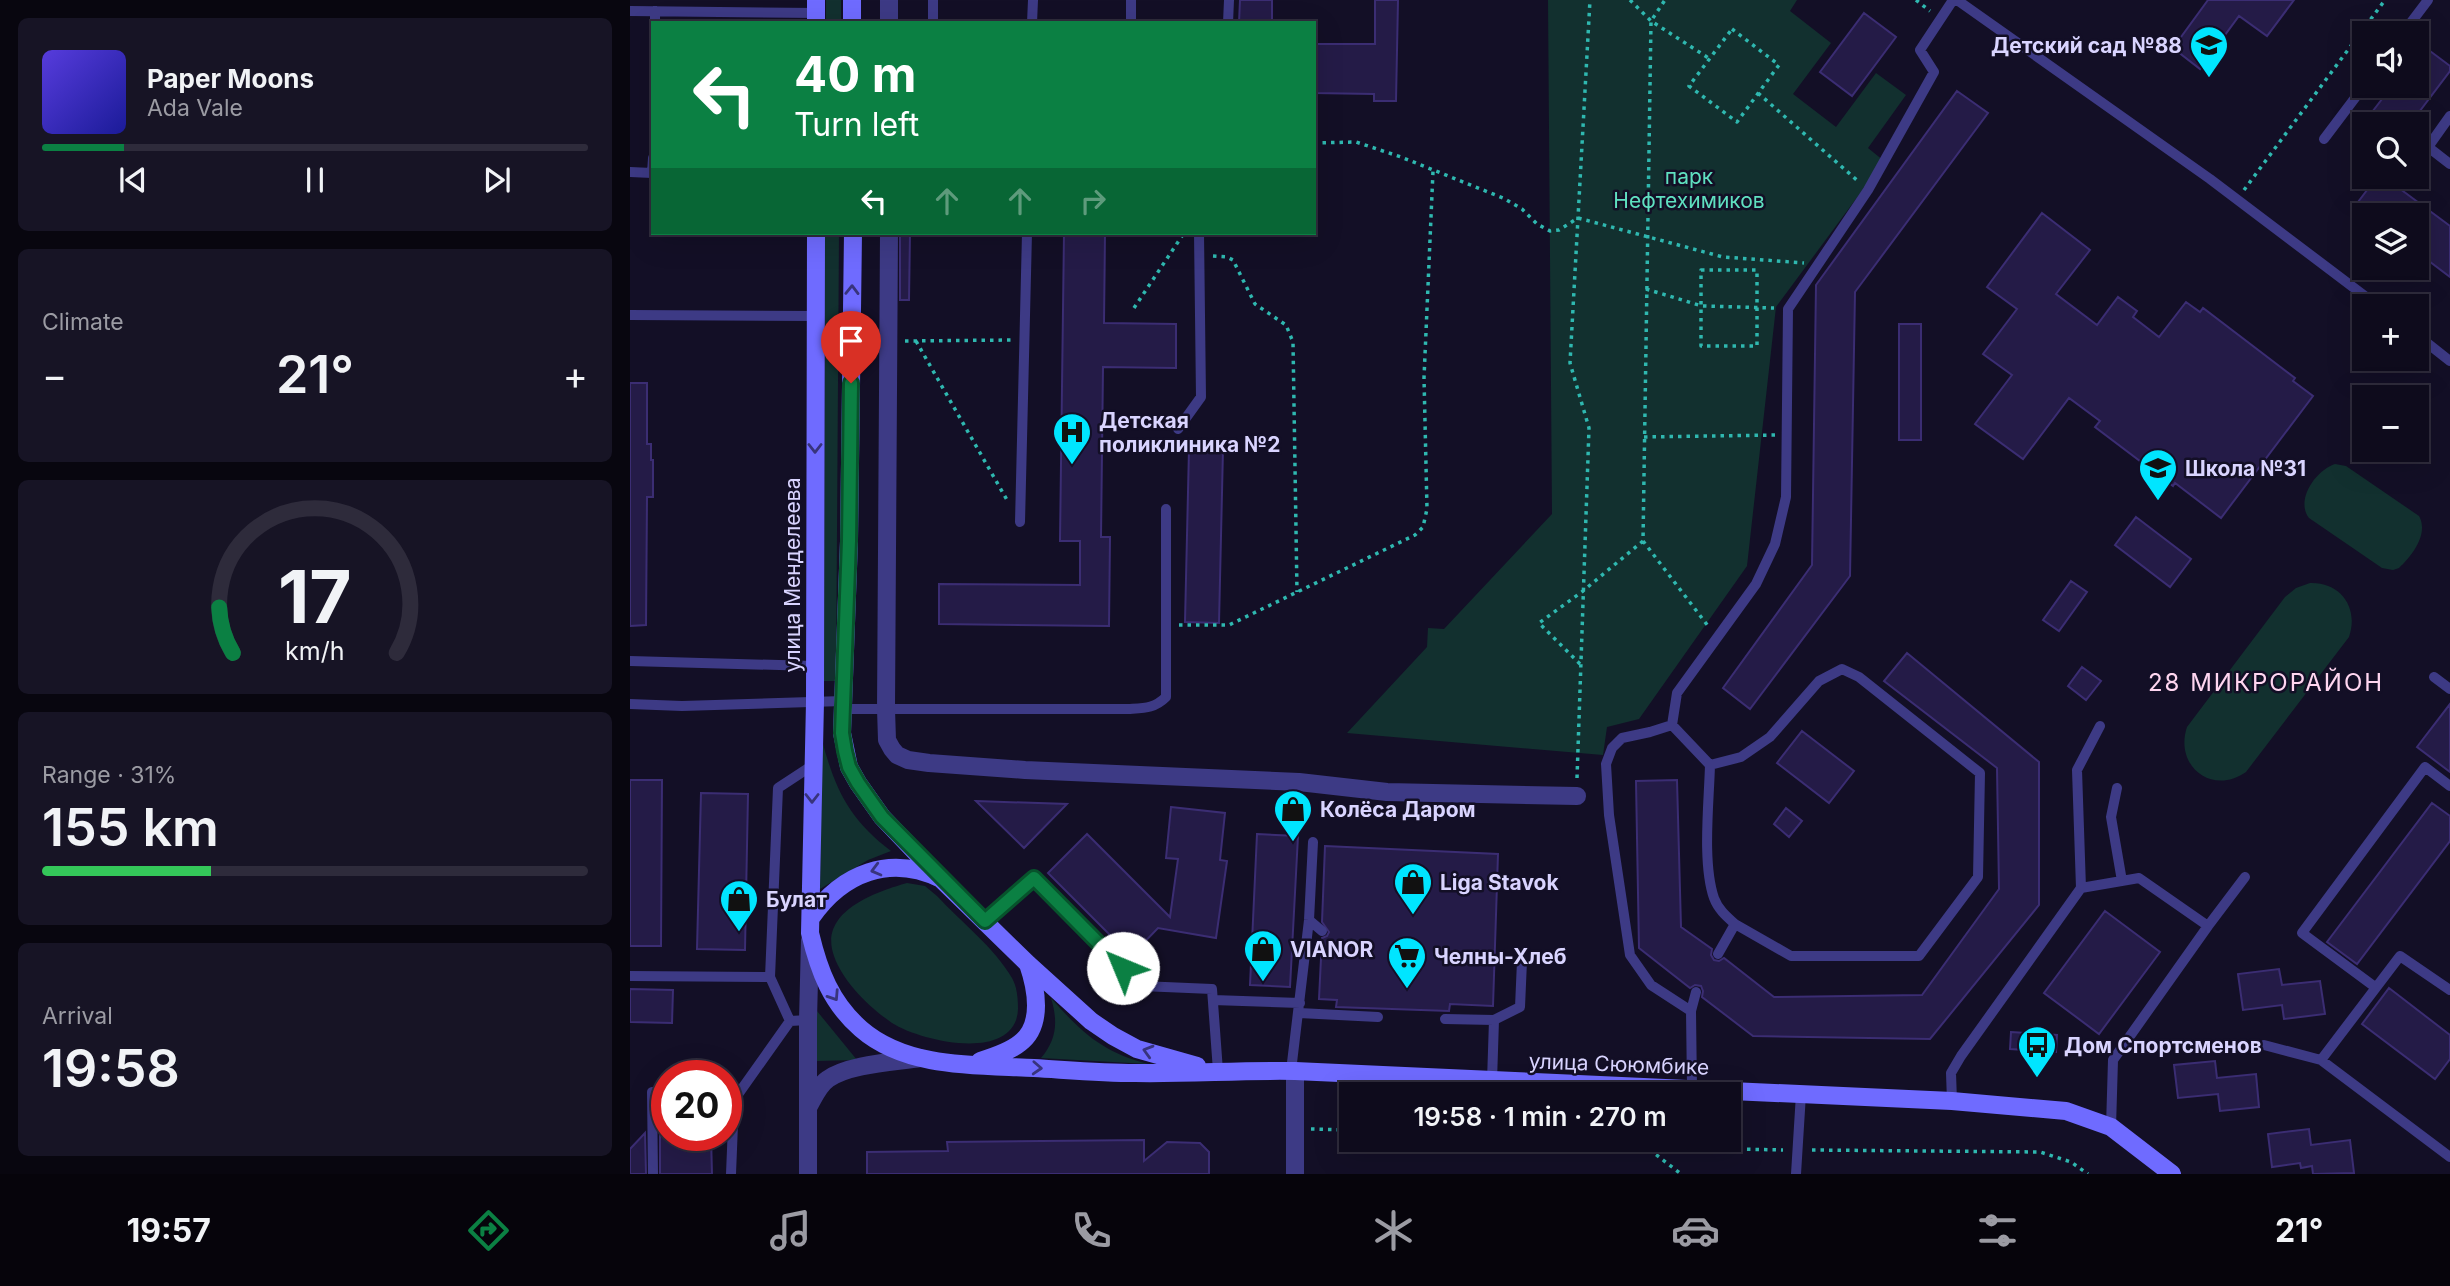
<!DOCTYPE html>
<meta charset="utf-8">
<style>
:root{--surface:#0e0b1c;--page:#171425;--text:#f1f3f6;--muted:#9b9ba3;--line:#2e2b3b;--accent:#0b8043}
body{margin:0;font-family:Inter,sans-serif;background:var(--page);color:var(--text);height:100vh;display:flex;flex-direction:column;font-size:26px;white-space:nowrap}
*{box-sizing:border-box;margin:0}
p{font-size:23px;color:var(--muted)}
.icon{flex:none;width:38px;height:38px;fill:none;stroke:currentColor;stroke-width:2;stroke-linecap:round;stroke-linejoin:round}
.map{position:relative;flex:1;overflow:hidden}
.details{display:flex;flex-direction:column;gap:18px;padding:18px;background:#08060f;width:630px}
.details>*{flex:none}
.banner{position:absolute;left:21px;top:21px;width:665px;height:214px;border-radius:0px;box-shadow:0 7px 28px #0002,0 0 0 2px var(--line);background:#0b8043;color:#fff;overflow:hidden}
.controls{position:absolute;left:1722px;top:21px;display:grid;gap:14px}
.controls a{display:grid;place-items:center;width:77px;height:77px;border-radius:0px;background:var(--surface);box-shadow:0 7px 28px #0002,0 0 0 2px var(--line);font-size:35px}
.speed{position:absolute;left:21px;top:1060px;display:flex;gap:14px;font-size:35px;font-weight:700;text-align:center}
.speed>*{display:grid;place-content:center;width:91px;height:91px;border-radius:50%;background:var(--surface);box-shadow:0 7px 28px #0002,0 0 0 2px var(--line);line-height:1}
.speed .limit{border:10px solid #d22;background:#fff;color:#111}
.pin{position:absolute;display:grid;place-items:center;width:60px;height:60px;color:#fff;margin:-72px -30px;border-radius:50% 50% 50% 0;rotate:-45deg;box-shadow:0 0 7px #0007}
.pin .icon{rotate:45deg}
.me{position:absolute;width:77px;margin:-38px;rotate:315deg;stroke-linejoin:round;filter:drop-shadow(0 0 5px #0008)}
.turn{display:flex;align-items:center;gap:24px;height:147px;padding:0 28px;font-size:32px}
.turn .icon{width:91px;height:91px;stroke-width:2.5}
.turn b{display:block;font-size:49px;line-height:60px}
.lanes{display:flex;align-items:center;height:66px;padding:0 28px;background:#0003;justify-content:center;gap:35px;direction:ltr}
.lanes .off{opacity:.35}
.big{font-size:52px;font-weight:600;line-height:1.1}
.details .tile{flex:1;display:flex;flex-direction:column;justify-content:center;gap:10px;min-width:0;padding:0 24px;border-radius:10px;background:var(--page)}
.details .dial{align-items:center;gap:0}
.dial svg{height:182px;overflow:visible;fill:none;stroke:var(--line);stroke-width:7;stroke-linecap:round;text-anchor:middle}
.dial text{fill:var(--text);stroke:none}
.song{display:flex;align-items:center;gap:21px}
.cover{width:84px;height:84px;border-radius:10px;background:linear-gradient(135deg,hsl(250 70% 55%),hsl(240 70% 35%))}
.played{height:7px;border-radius:4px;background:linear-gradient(90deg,var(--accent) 15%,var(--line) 15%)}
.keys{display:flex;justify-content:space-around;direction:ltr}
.heat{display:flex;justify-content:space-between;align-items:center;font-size:38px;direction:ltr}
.charge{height:10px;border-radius:5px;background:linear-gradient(90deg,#34c759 31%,var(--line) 0)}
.trip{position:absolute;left:709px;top:1082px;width:402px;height:70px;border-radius:0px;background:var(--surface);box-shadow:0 7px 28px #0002,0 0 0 2px var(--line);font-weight:600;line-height:70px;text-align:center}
.menu{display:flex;height:112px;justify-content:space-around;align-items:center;background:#06040b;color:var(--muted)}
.menu .icon{width:49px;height:49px}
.menu .on{color:var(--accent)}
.menu b{font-size:32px;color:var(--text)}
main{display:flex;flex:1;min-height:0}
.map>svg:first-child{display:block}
.green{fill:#12302f}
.building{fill:#241b47;stroke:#3b2d73;stroke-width:2}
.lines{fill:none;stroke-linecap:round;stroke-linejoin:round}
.path{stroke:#2fb8b0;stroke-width:3.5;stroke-dasharray:3.5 5;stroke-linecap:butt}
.lane{stroke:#3d3a85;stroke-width:10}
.street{stroke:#3d3a85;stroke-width:18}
.secondary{stroke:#6f6bff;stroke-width:18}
.oneway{stroke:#38347d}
.route-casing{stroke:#07532c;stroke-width:18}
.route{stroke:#0b8043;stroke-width:12}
.labels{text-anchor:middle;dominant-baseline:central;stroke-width:5;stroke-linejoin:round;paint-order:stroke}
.poi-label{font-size:21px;font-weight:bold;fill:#d9d4ff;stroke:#130f26;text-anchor:start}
.park-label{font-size:21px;fill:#5fe0c0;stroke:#130f26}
.street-label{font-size:21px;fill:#d9d4ff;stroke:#130f26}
.quarter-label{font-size:24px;letter-spacing:2px;fill:#ffd6f0;stroke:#130f26}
</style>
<main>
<section class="details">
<div class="tile">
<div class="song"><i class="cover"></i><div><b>Paper Moons</b><p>Ada Vale</p></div></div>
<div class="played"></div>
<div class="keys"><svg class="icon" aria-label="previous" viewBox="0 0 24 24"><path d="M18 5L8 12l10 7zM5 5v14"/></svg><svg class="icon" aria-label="pause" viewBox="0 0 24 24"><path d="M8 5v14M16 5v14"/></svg><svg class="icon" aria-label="next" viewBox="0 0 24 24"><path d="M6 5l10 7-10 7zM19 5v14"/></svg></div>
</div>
<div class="tile"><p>Climate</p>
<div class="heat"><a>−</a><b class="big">21°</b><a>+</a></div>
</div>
<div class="tile dial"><svg viewBox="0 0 100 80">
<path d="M14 69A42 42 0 1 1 86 69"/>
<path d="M14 69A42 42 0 0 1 8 49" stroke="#0b8043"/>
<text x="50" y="56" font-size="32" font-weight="700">17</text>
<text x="50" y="72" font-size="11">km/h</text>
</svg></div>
<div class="tile"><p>Range · 31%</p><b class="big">155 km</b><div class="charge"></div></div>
<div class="tile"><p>Arrival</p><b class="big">19:58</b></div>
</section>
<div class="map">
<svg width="1820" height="1174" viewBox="0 0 1820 1174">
<rect width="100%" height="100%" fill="#130f26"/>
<!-- green -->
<path class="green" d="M196,0H211V23H196Z
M918,0H1167L1160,11L1201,43L1163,94L1206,127L1246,73L1276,95L1238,148L1254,161L1146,307L1117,566L1009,719L977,727L973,755L717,733L797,647L798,628L814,629L922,514Z
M195,233H209L206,681H194Z
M1705,464L1716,466L1789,516C1799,534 1782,556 1769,568L1763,570L1752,568L1679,518C1665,500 1686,470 1705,464Z
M1680,583C1711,582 1729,608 1719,637L1616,772C1582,796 1544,766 1557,727L1655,597L1666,588Z
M192,740C205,790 220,820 261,851L238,860L190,889Z
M277,883L295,886L307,896C331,922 364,947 382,978C387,987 388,998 388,1009C386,1063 292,1042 262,1023C239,1007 213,982 204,956C188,912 245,892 277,883Z
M421,998C451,1032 472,1052 518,1064L411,1058C427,1039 428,1021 421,998Z
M187,1011L227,1060L187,1061Z"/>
<!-- building -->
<path class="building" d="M610,0H642V23H609Z
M745,0H768L766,101H744V94L684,93V44H745Z
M1578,0H1664L1637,36L1609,16L1570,69L1543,48Z
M1234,13L1266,37L1222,96L1190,72Z
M1792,45L1820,66V71L1780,124H1733L1762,86H1787V53Z
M1327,91L1358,113L1225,292L1220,576L1120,709L1093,688L1182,565L1186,285Z
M1747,177H1754L1820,226V277L1787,252V215H1738L1725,206Z
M1412,213L1460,250L1426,294L1467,325L1488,297L1507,311L1503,317L1529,337L1556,302L1570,312L1573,308L1665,378L1663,381L1683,396L1591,518L1545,483L1543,486L1465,427L1470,421L1439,398L1393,459L1345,424L1382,375L1353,354L1387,309L1357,287Z
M270,233H280L279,300H270Z
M434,233H475L474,323L546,324V368L473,367L471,537H480L479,626L309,624V584L450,585V541H430Z
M1269,324H1291V440H1269Z
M0,383H17V444H21V460H23V497H17L16,625L0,626Z
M559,449H593L589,623L555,622Z
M1506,517L1561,559L1540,587L1485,545Z
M1441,581L1457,592L1429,631L1413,620Z
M1277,653L1409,762V905L1300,1039L1123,1036L1072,997L1073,991L1071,986L1065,985L1060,988L1009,948L1006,781L1047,780L1051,927L1082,949L1081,955L1084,960L1089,961L1094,958L1144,997L1292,995L1369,889L1367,768L1254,681Z
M1452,667L1471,681L1456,700L1438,686Z
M1820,704V772L1787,747Z
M1172,731L1224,771L1199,803L1147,763Z
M0,780H32L31,946H0Z
M71,793L118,794L115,950L67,949Z
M346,801L437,804L394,848Z
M1802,803L1820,816V841L1727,964L1697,942Z
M541,807L595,813L590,860L597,861L586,938L528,928L501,956L418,873L457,834L540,917L548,859L536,858Z
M1156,808L1172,821L1159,837L1144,824Z
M627,834L668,836L660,987L620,985Z
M695,846L868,854L863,1006L820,1004L819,1011L706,1007L707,1000L689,999L692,938L697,936L699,932L692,922Z
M1475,911L1530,952L1469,1034L1414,993Z
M1649,969L1652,985L1690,981L1695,1014L1654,1019L1652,1005L1613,1010L1608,974Z
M1759,988L1820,1035V1059L1805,1079L1732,1024Z
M0,989L43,990L42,1023L0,1022Z
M1381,1032L1427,1035L1426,1052L1380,1049Z
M1585,1061L1587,1078L1626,1074L1629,1107L1590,1111L1588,1094L1548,1098L1544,1065Z
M37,1109V1136H81L82,1174H30V1117Z
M1679,1129L1681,1145L1720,1140L1724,1173L1683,1174L1682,1166L1671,1168L1670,1163L1642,1167L1638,1134Z
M15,1133L16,1174H0V1149Z
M514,1140V1161L537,1142L570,1143L579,1152V1174H237V1152L318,1151L317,1142Z"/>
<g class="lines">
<!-- path -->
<path class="path" d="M1000,0L1021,21L1080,59
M1286,0L1300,11
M1102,29L1149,65L1107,122L1059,86Z
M1128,93L1229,182
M684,143L726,142L771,157L873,198L892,209L907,224L920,231L929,230L948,218L1093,257L1174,263
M1614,190L1755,0
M583,256L597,257L603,260L625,304L656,325L663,342L667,592
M1071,270H1127V346H1071Z
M1016,289L1072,306L1144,308
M504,308L554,233
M275,341L383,340
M286,341L377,500
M1014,437L1145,435
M1013,541L1078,626
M549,625H599L785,535L793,527L797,509L794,378L803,171
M950,664L909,623L953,591L1013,541L1021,21L1035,0
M947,778L959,428L940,363L960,0
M681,1129L721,1130
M1006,1139L1051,1174
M1015,1147L1153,1150
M1182,1150L1410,1152L1441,1162L1458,1174"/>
<!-- lane -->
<path class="lane" d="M1327,0L1580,179L1748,306
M0,11L186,13
M25,23V11
M303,23V0
M402,23L403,0
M501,23V0
M598,23L599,0
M1773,33L1798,0
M1820,116L1798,147L1820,164
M1694,139L1734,86
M0,172L22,173L23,158
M0,315L186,316
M1787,335L1820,361
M548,429L571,397L569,233
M390,522L397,233
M0,661L184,666
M1804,677L1820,689
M0,704L52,706L213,701
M213,709H500C515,708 525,708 536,697V509
M1042,725L1080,765C1079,803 1072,863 1084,898C1088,909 1096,916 1105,924L1088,954
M1080,765L1111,757L1140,737L1189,681L1212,669L1229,677L1350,773L1348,877L1289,956H1161L1105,924
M1487,788L1481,817L1492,881
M1451,888L1509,878L1578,926L1483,1060L1481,1127
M679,920L692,931
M355,921L404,878L511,986L582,989L588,1071
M1578,926L1615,877
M0,976L140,977
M1745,987L1672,933L1795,767L1820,786
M1820,990L1770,956L1691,1060L1820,1157
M583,1000L670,1003
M1061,1011L1021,985L1000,955L979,815L976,764L982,748L992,738L1020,732L1042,725L1047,693L1126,584L1145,544L1156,497L1158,309L1238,190L1304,72L1290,50L1323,0
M669,1013L748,1017
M815,1019L864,1020L862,1081
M178,1020L160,1021L140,977L148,788L183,765
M864,1020L890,1007L892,961
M1634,1045L1691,1060
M661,1071L679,920L683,842
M1062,1089L1061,1011L1066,992
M1322,1101L1321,1073L1331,1056L1451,888L1447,770L1470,726
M23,1174L22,1092H37
M101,1174L104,1100L160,1021
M1166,1174L1171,1094"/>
<!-- street -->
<path class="street" d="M259,23V0
M259,233L256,709L257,740L262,749L267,755L278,760L299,763L395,770L669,782L757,792L947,796
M665,1071V1174
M179,1106C184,1097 189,1085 198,1079C219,1064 265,1062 290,1058
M178,1174V1020L180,940"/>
<!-- secondary -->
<path class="secondary" d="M222,0V23
M186,23V0
M186,233L185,702L180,933C189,971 201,1003 231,1029C277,1069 348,1065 404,1068C438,1070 472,1073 505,1073C558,1074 611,1070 665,1071L1322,1101L1436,1111L1481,1127L1542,1174
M223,233L219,541L212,733L219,767L228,783L252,817L311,879
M181,918C212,873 260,854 311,879L398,964L461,1021L483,1036L507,1049L567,1066
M350,1061C363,1057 379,1052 390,1043C414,1025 406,987 398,964"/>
</g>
<!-- one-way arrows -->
<defs><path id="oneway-chevron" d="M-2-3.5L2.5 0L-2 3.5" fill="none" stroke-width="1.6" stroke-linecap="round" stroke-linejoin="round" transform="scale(1.75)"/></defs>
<g class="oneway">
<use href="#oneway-chevron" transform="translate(222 290) rotate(-89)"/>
<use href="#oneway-chevron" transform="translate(185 448) rotate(90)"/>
<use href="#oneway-chevron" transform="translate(182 798) rotate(90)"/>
<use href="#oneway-chevron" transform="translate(246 870) rotate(165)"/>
<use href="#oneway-chevron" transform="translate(204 996) rotate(57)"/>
<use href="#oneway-chevron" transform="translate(518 1051) rotate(-164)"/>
<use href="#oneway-chevron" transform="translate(407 1068) rotate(3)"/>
</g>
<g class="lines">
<defs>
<path id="route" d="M221,383L219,541L212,733L215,751L219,767L228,783L252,817L355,921L404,878L493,968"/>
</defs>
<!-- route casing -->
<use href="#route" class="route-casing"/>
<!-- route -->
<use href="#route" class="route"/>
</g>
<!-- icons -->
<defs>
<symbol id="school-pin" viewBox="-11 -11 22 30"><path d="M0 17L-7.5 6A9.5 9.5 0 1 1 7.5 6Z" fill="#00e5ff" stroke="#130f26"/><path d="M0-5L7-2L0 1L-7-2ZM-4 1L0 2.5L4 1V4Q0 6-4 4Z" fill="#111"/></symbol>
<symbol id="hospital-pin" viewBox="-11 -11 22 30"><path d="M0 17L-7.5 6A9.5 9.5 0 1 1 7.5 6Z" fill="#00e5ff" stroke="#130f26"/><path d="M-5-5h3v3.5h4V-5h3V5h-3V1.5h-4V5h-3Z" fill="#111"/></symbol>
<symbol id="shop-pin" viewBox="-11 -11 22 30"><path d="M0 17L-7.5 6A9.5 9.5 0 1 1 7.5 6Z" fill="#00e5ff" stroke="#130f26"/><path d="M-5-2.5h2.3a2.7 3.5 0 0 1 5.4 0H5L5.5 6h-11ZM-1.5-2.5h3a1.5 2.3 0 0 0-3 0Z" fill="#111"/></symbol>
<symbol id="supermarket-pin" viewBox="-11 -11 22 30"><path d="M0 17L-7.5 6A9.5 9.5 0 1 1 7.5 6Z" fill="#00e5ff" stroke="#130f26"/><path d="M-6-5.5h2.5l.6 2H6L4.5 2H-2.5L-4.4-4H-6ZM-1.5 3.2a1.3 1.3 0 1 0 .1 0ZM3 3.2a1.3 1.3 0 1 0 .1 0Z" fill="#111"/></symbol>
<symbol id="bus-pin" viewBox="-11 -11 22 30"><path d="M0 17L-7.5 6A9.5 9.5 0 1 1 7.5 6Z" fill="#00e5ff" stroke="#130f26"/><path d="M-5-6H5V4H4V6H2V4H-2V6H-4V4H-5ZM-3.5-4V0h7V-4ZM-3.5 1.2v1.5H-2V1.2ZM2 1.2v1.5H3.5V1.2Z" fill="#111"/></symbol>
</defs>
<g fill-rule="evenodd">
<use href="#school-pin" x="1557" y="23" width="44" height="60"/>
<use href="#hospital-pin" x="420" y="410" width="44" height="60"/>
<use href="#school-pin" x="1506" y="446" width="44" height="60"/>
<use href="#shop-pin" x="641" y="787" width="44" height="60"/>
<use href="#shop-pin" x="761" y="860" width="44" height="60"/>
<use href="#shop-pin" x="87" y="877" width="44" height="60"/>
<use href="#shop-pin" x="611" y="927" width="44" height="60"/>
<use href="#supermarket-pin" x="755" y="934" width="44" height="60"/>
<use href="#bus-pin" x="1385" y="1023" width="44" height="60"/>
</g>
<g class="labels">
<!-- poi labels -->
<g class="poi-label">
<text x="1552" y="45" text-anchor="end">Детский сад №88</text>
<text x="469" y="420">Детская<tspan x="469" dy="24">поликлиника №2</tspan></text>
<text x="1555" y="468">Школа №31</text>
<text x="690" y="809">Колёса Даром</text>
<text x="810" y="882">Liga Stavok</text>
<text x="136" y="899">Булат</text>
<text x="660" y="949">VIANOR</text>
<text x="804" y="956">Челны-Хлеб</text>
<text x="1434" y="1045">Дом Спортсменов</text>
</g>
<!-- park labels -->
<g class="park-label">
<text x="1059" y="176">парк<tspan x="1059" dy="24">Нефтехимиков</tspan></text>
</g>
<!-- street labels -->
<g class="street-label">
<text transform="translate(162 575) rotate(-90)">улица Менделеева</text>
<text transform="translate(989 1064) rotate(2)">улица Сююмбике</text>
</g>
<!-- quarter labels -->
<g class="quarter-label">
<text x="1636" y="682">28 МИКРОРАЙОН</text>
</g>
</g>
</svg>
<div class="controls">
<a><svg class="icon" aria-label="sound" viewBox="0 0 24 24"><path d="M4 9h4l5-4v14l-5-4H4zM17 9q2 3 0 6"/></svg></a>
<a><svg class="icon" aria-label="search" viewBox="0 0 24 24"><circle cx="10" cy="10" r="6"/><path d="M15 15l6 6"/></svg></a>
<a><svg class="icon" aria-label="layers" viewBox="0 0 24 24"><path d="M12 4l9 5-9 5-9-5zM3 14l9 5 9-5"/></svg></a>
<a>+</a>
<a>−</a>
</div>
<div class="speed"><div class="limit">20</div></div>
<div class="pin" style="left:221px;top:383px;background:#d93025"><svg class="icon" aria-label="arrive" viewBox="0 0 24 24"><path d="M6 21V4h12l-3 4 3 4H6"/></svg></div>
<svg class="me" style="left:493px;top:968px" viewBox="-20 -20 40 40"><circle r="19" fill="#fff"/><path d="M0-13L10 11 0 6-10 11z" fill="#0b8043"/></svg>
<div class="trip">19:58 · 1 min · 270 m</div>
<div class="banner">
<div class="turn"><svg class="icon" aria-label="left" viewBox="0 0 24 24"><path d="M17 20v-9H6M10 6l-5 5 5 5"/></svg><div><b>40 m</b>Turn left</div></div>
<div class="lanes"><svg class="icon" aria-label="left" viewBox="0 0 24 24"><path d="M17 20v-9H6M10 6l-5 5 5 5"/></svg><svg class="icon off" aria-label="ahead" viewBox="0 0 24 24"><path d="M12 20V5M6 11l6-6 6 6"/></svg><svg class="icon off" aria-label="ahead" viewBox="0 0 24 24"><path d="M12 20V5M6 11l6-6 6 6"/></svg><svg class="icon off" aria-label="right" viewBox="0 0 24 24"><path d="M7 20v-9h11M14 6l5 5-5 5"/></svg></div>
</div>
</div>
</main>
<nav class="menu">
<b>19:57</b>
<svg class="icon on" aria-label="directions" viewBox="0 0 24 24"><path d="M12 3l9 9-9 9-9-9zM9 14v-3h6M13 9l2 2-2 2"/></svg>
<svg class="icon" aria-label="music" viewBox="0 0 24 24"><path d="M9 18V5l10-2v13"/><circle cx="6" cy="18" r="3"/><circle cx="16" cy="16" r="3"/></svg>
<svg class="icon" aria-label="phone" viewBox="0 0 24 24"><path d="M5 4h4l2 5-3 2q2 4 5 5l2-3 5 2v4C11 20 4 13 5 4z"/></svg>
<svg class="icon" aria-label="climate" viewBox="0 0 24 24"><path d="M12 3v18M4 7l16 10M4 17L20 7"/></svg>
<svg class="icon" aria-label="car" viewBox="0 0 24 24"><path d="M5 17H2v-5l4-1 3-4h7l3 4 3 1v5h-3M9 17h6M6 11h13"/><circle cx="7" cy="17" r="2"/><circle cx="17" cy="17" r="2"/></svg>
<svg class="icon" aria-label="filters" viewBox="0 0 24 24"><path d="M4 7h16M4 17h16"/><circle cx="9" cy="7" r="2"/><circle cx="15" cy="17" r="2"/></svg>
<b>21°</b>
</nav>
